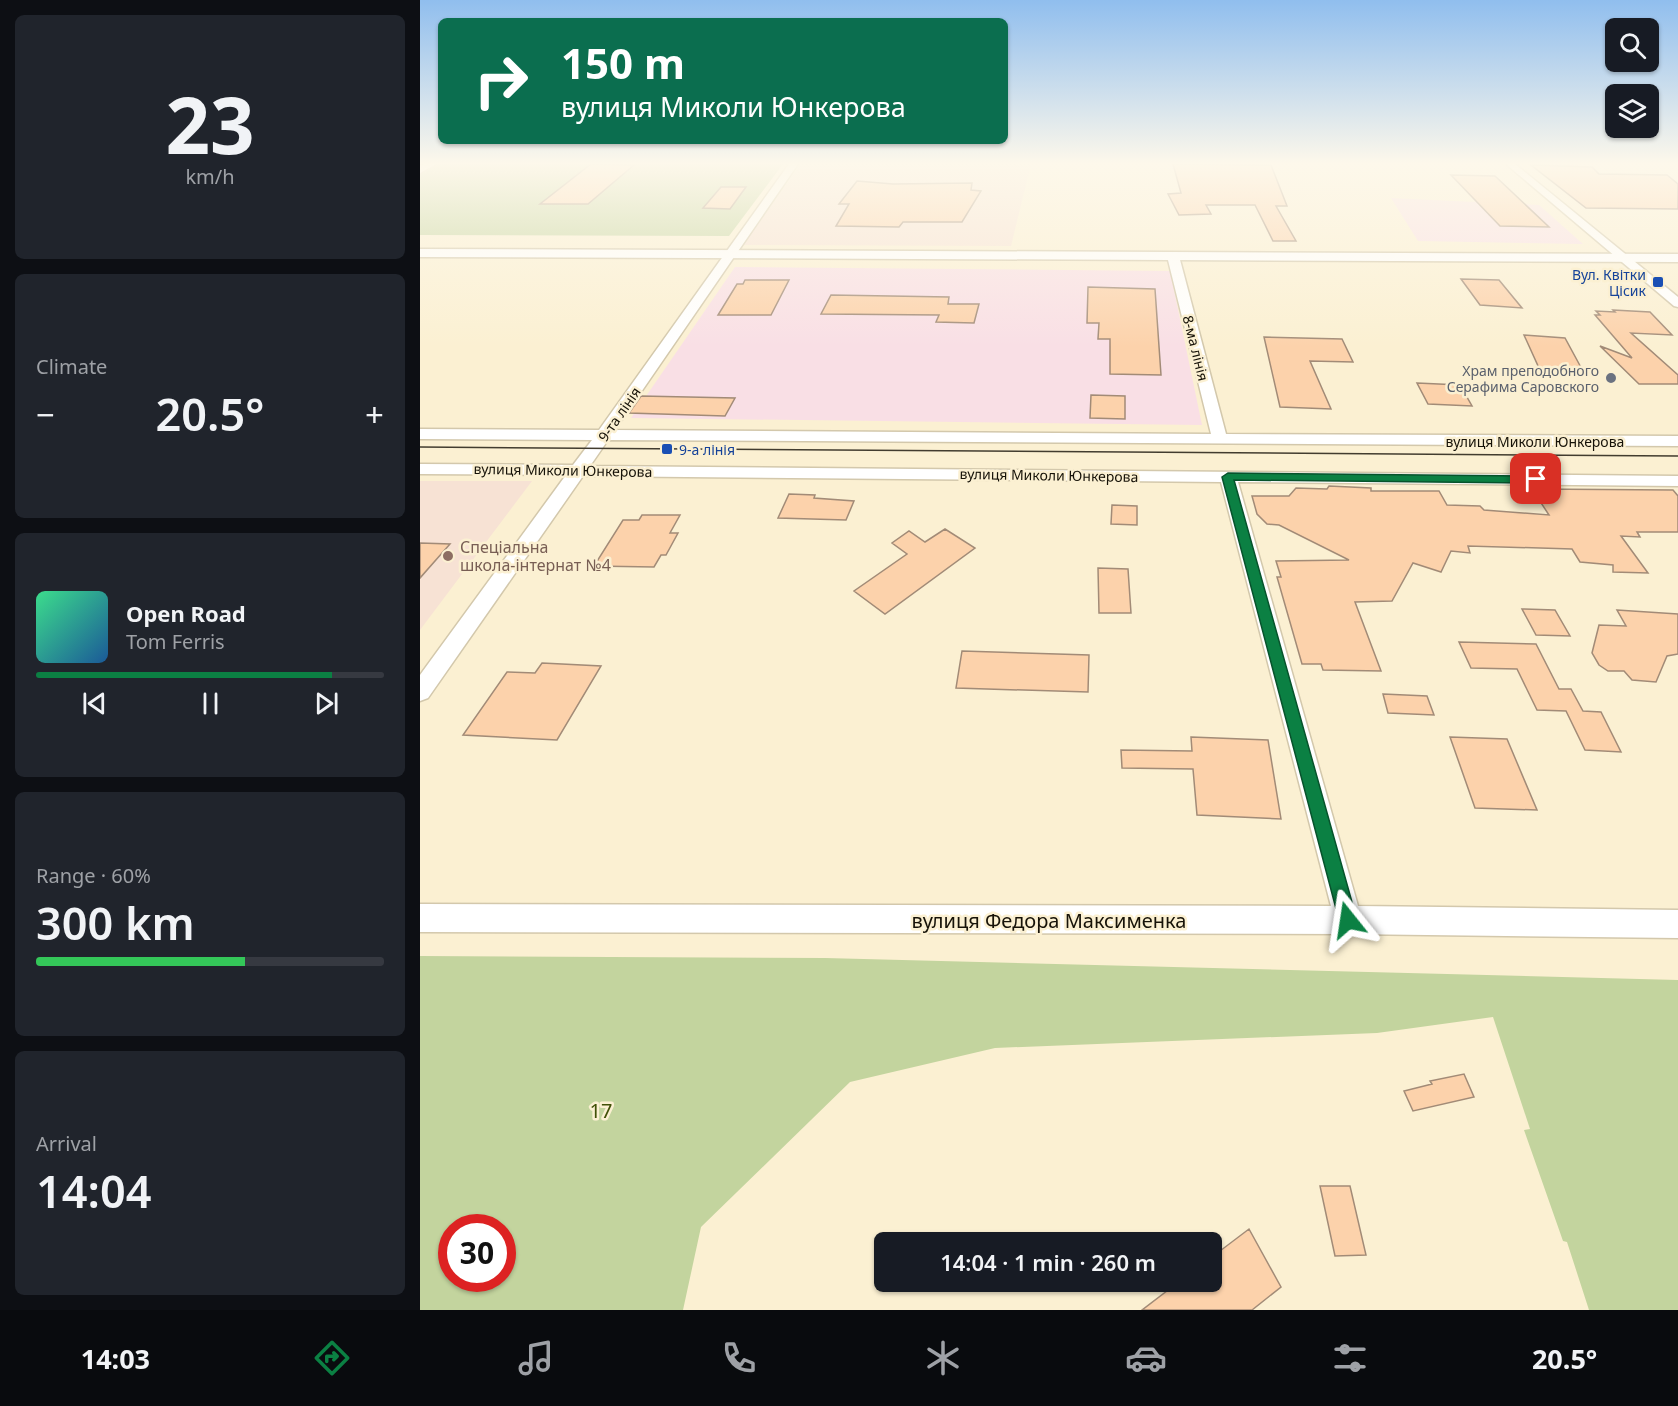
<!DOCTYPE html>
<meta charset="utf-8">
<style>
:root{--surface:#171b24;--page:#20242c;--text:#f1f3f6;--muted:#9ea1a6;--line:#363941;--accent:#0b8043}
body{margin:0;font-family:"Noto Sans",sans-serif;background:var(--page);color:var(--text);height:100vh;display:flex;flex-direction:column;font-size:22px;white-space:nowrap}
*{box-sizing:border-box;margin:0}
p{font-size:20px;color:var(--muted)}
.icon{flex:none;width:33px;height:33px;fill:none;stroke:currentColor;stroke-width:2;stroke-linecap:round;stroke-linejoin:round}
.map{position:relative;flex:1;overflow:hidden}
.panel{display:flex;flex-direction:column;gap:15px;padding:15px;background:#0d0f14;width:420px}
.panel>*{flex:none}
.banner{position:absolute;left:18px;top:18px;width:570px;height:126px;border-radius:9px;box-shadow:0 2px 4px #0004;background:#0b6e4f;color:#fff;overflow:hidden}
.buttons{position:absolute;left:1185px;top:18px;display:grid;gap:12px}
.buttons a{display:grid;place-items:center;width:54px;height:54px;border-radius:9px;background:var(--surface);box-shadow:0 2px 4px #0004;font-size:30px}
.speed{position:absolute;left:18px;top:1214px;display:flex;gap:12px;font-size:30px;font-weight:700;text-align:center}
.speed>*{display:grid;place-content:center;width:78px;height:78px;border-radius:50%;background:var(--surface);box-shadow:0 2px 4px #0004;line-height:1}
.speed .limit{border:9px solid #d22;background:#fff;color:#111}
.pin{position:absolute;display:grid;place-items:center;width:51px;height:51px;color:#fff;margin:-26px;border-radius:12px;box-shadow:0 3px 9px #0006}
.me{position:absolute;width:66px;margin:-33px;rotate:345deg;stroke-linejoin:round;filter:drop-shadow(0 0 4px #0008)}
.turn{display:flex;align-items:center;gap:21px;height:126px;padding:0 24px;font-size:27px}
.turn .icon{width:78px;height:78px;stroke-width:2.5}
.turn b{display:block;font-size:42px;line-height:51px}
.big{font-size:45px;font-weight:600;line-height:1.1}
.panel .card{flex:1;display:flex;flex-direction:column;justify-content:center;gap:9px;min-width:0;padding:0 21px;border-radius:9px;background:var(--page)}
.panel .dial{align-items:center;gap:0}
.dial b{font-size:78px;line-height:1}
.song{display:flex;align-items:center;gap:18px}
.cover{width:72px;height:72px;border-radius:9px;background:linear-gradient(135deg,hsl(150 70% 55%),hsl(210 70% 35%))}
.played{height:6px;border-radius:3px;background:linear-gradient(90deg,var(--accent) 85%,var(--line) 85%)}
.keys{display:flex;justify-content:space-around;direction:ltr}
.heat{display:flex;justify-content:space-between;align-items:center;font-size:33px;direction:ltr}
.charge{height:9px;border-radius:4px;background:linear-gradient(90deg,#34c759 60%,var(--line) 0)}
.trip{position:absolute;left:454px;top:1232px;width:348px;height:60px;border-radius:9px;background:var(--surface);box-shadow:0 2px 4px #0004;font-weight:600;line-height:60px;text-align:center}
.tabs{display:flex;height:96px;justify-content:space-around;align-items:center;background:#090b0e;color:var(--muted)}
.tabs .icon{width:42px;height:42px}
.tabs .active{color:var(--accent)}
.tabs b{font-size:27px;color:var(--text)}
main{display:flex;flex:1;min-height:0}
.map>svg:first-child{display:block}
.education{fill:#f7e2d4}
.medical{fill:#f9dfe5}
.green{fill:#c3d49e;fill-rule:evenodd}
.building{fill:#fcd2ab;stroke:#a28b77;stroke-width:1.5}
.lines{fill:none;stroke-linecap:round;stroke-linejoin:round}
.minor-casing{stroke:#d3c8ac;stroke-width:3}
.tertiary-casing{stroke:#d3c8ac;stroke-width:3}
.minor{fill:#fff;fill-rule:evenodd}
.tertiary{fill:#fff;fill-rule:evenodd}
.tram{stroke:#423c2f;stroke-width:1.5}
.route{fill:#0b8043;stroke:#07532c;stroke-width:1.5}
.transit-dot{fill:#1a4fb4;stroke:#fbf0d2;stroke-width:2}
.worship-dot{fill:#6b7280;stroke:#fbf0d2;stroke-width:2}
.education-dot{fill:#8d6e63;stroke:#fbf0d2;stroke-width:2}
.labels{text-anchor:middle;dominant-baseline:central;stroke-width:5;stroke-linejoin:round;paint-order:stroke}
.far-transit-label{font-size:14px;fill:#164399;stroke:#fbf0d2;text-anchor:end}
.far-street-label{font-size:14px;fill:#161208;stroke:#fbf0d2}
.far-worship-label{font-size:14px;fill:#5b616d;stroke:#fbf0d2;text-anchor:end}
.education-label{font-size:16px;fill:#785e54;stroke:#fbf0d2;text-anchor:start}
.near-street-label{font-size:20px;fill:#161208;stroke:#fbf0d2}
.near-park-label{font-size:20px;fill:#415108;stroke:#fbf0d2}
</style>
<main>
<section class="panel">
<div class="card dial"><b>23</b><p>km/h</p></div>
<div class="card"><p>Climate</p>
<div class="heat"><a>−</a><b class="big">20.5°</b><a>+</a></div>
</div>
<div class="card">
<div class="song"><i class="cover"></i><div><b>Open Road</b><p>Tom Ferris</p></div></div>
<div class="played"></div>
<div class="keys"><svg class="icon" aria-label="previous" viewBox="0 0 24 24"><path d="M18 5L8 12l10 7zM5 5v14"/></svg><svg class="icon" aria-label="pause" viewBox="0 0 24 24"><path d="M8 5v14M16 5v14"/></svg><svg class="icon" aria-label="next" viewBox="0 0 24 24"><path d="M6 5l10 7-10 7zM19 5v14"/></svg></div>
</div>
<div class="card"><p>Range · 60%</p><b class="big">300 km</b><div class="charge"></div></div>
<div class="card"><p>Arrival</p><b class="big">14:04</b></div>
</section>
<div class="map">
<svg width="1258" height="1310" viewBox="0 0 1258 1310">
<rect width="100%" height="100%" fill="#fbf0d2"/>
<!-- education -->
<path class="education" d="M381,164H611L591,246L323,245Z
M0,481H112L0,630Z"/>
<!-- medical -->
<path class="medical" d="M971,198L1119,205L1163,244L998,241Z
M315,267L750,271L782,425L211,418Z"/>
<!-- green -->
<path class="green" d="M16,164H363L309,236L0,235V174Z
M0,956L405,958L1258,980V1310H1169L1147,1242L1143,1241L1104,1130L1110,1129L1073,1017L957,1033L575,1048L430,1082L281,1227L263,1310H0ZM32,1227H82V1278H32Z"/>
<!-- building -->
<path class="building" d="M171,164L214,165L168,204H120Z
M753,164L851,165L867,206H856L876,241H853L835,205H786L791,214L759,215L748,194L761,193Z
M1111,165L1172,167L1179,174L1247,175L1258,184V209L1166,208Z
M1031,175L1075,176L1129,227L1080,226Z
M437,181L473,184L552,183L551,190L561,191L542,222H483L479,227L416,226L429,204H419Z
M301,187H326L310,209L283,208Z
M1041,279L1079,280L1102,308L1060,305Z
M325,280H369L351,315H298L317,284H323Z
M668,287L735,289L741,375L690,374V339H678L679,323H667Z
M411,295L529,297L528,304H559L554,323L516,322L519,315L401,314Z
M1193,310L1230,312L1252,335L1211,333L1258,375V384H1219L1180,346L1212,358L1175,315H1180L1176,311L1195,312Z
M1104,335L1145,338L1164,373L1119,368Z
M844,337L922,339L933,362L890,361L911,409L860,407Z
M997,383L1040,385L1052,406L1008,404Z
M671,395L705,396V419L670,418Z
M221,396L315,398L305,416L209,413Z
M909,486L951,488V491H1019L1027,505L1060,506L1064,510L1129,515L1112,489L1253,490L1258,496V532H1217L1220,537L1201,536L1228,573L1193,572V565L1160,562L1152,549L1048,546L1050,553L1031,551L1021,572L993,563L972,601L935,602L961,671L903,670L901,664H882L857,577H861L856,561L929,560L859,525L847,524L837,514L832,496H869L876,488L907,489Z
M369,494L395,495L394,498L434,501L426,520L358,518Z
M692,505L717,506V525L691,524Z
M222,515H260L250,533H258L246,555H241L234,567L174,566L203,520H219Z
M525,529L555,548L465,614L434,591L487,554L472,543L489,531L505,542Z
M0,543L30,544L0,578Z
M678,568L708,569L711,613H679Z
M1102,609L1135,610L1150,636L1116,635Z
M1197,610L1258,614V654L1247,656L1236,682L1212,680L1204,671H1188L1179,665L1172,653L1179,625L1206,626Z
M1039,642L1116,644L1139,689H1151L1163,711L1181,712L1201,752L1165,750L1146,711L1117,710L1097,669L1051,668Z
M542,651L669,655L668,692L536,688Z
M122,663L181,666L137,740L43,735L87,672L115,673Z
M963,694L1007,696L1014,715L968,713Z
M771,737L848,740L861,819L777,815L773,769L702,768L701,750L772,751Z
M1030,737L1087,739L1117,810L1055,808Z
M1044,1074L1054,1097L993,1111L984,1091L1012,1084L1010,1081Z
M900,1186H930L946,1255L915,1256Z
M829,1229L861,1287L832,1310H722L760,1281H792V1257Z"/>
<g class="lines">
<defs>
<path id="minor" d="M5,164H16L0,173V166Z
M369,164H378L195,430L791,434L747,256L753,253L759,256L806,434L1258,436V446L188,440L170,466L1258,476V486L818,482L938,906L1258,910V938L928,934L0,932V904L911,906L801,482L163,476L8,698L0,701V675L146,475L0,474V464L153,465L172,440L0,439V429L179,430Z
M1086,164H1095L1258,297V307L1254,306Z"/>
<path id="tertiary" d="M0,249L1258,254V262L0,257Z"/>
</defs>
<!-- minor casing -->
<use href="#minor" class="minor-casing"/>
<!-- tertiary casing -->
<use href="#tertiary" class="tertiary-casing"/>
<!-- minor -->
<use href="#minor" class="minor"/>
<!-- tertiary -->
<use href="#tertiary" class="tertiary"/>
<!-- tram -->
<path class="tram" d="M0,447L1258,456"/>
</g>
<!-- sky -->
<linearGradient id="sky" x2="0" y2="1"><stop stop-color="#90beee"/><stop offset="0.47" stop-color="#fdf8eb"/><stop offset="1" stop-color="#fdf8eb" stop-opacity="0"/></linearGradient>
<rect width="1258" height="347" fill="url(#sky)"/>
<!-- route -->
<path class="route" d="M808,473L1116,476L1121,479L1116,483L814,480L937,920L934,927L928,929L921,927L919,920L802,477Z"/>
<!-- markers -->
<g class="transit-dot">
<rect x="1232" y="276" width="12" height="12" rx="3"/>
<rect x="241" y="443" width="12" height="12" rx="3"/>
</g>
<circle class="worship-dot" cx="1191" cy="378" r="6"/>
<circle class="education-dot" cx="28" cy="556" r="6"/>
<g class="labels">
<!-- far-transit labels -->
<g class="far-transit-label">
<text x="1226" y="274">Вул. Квітки<tspan x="1226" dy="16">Цісик</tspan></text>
<text x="259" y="449" text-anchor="start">9-а лінія</text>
</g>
<!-- far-street labels -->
<g class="far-street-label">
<text transform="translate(776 348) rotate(76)">8-ма лінія</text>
<text transform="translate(199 414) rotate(-55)">9-та лінія</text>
<text x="1115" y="441">вулиця Миколи Юнкерова</text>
<text transform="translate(143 470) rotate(1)">вулиця Миколи Юнкерова</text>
<text transform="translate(629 475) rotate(1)">вулиця Миколи Юнкерова</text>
</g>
<!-- far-worship labels -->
<g class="far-worship-label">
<text x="1179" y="370">Храм преподобного<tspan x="1179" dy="16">Серафима Саровского</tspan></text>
</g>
<!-- education labels -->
<g class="education-label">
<text x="40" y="547">Спеціальна<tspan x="40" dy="18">школа-інтернат №4</tspan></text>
</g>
<!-- near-street labels -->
<g class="near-street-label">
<text x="629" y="920">вулиця Федора Максименка</text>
</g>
<!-- near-park labels -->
<g class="near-park-label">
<text x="181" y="1110">17</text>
</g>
</g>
</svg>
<div class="buttons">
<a><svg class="icon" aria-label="search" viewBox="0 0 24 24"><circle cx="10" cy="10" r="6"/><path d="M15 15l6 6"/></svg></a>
<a><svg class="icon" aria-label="layers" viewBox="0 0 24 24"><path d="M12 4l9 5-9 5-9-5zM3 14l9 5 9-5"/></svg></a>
</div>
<div class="speed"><div class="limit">30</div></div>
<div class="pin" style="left:1116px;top:479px;background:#d93025"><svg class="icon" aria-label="arrive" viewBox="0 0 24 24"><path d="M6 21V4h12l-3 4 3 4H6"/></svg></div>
<svg class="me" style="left:928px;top:920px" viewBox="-20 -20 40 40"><path d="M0-17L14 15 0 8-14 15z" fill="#0b8043" stroke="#fff" stroke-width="4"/></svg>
<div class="trip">14:04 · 1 min · 260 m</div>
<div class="banner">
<div class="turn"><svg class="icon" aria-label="right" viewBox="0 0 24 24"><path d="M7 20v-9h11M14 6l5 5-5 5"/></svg><div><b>150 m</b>вулиця Миколи Юнкерова</div></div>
</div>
</div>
</main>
<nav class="tabs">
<b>14:03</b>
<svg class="icon active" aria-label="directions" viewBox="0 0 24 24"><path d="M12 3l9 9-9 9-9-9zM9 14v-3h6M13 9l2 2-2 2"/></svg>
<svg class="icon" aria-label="music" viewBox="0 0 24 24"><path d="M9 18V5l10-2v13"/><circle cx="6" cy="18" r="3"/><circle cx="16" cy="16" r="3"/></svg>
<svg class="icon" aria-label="phone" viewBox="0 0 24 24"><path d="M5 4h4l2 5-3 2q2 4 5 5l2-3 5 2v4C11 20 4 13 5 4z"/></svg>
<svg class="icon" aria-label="climate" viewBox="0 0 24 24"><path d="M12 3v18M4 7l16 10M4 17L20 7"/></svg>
<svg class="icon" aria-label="car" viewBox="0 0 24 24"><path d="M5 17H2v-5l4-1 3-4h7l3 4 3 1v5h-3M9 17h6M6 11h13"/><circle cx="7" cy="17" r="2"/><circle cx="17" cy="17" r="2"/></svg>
<svg class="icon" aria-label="filters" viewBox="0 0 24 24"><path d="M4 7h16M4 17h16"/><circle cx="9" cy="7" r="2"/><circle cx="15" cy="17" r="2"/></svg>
<b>20.5°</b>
</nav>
